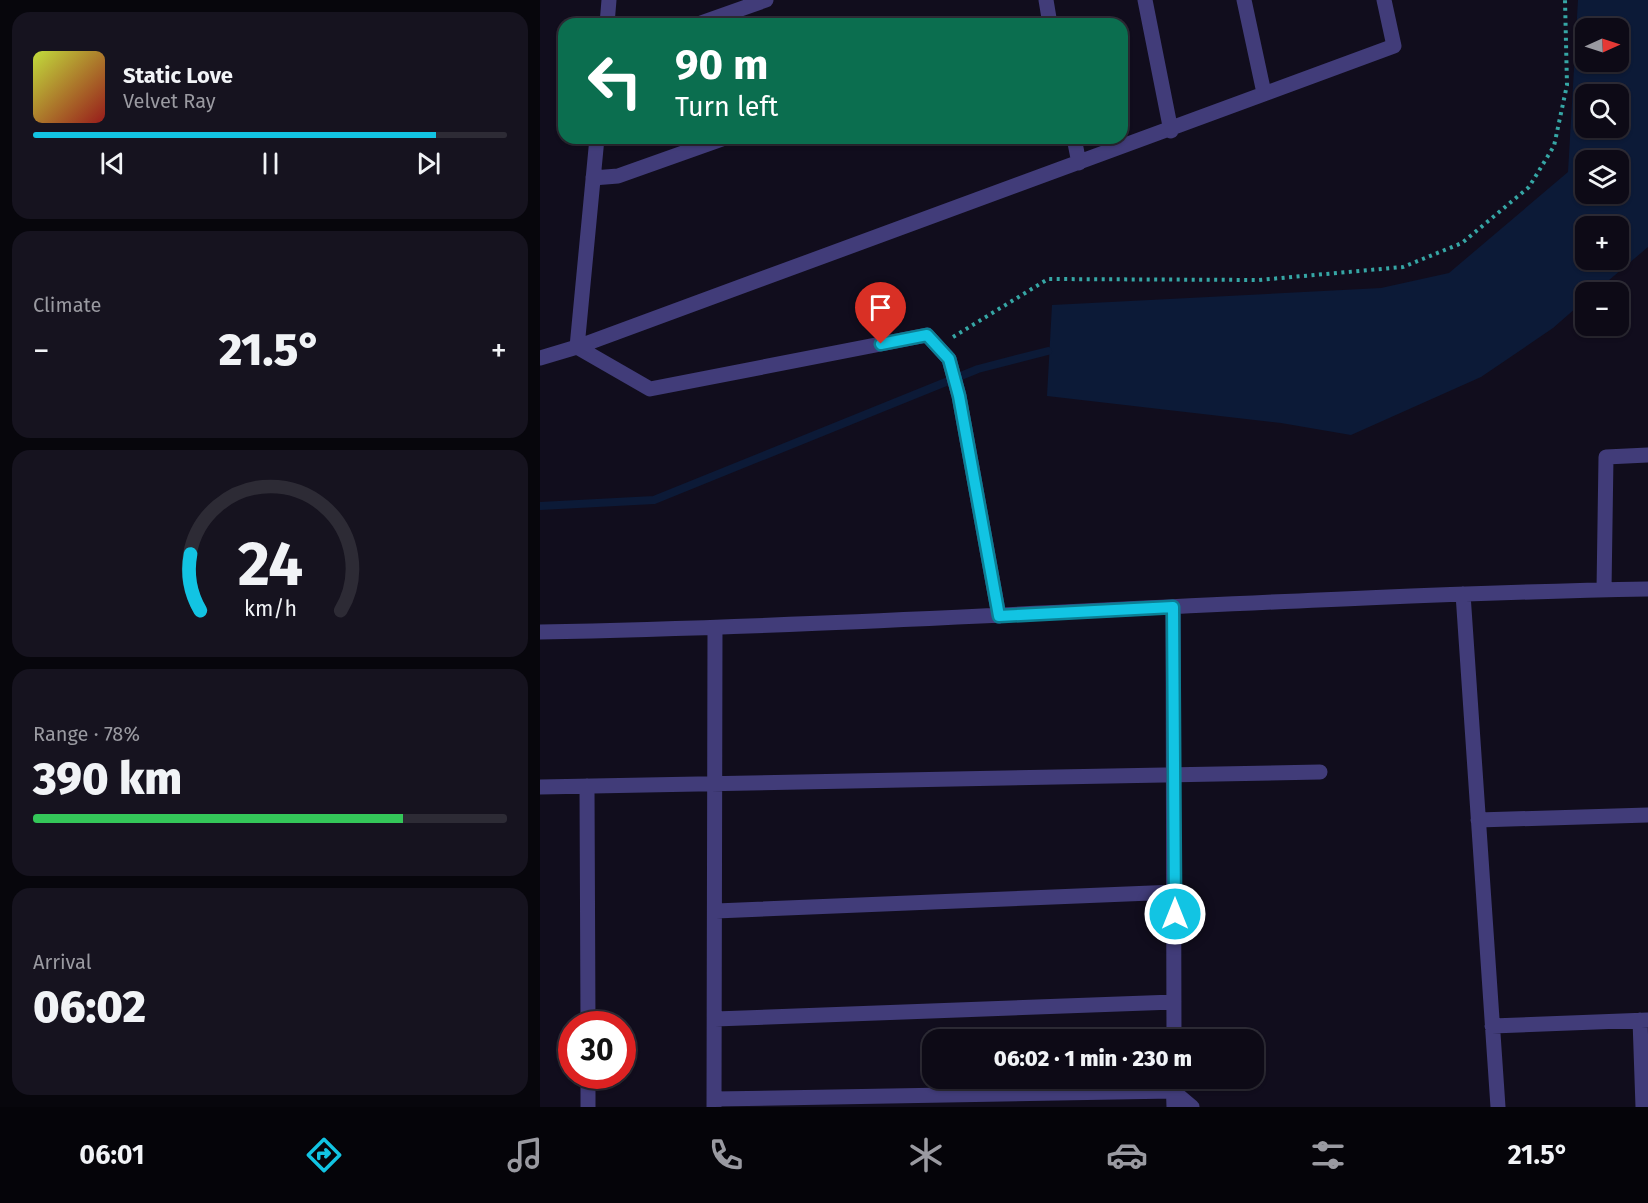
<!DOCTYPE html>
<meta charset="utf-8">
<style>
:root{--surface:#0d0a16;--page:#16131f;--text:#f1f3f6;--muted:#9a9aa1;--line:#2d2b35;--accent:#12c4e3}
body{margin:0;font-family:"Fira Sans",sans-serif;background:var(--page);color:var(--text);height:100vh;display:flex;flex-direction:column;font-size:22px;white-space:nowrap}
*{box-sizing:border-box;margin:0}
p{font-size:20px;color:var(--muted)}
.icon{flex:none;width:33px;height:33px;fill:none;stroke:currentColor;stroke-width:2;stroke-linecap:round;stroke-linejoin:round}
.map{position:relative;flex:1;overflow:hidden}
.side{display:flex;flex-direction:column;gap:12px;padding:12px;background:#07060c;width:540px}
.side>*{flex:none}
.banner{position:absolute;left:18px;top:18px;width:570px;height:126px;border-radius:18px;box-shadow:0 2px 4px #0004,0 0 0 2px var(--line);background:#0b6e4f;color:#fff;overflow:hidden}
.needle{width:39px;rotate:87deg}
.fabs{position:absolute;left:1035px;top:18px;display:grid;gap:12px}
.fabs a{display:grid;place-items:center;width:54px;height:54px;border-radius:12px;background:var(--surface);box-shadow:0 2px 4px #0004,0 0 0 2px var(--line);font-size:30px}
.speed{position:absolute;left:18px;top:1011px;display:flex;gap:12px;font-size:30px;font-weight:700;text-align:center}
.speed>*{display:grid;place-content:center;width:78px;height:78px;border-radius:50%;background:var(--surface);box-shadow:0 2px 4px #0004,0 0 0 2px var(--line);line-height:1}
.speed .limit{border:9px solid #d22;background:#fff;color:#111}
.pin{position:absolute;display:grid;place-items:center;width:51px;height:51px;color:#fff;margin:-62px -26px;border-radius:50% 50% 50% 0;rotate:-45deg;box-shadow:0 0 6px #0007}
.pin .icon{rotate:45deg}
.me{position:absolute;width:66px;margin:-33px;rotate:0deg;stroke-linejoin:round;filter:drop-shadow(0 0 4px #0008)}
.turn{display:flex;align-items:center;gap:21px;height:126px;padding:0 18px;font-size:27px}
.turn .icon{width:78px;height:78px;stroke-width:2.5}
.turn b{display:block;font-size:42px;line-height:51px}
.big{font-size:45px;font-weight:800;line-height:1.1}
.side .card{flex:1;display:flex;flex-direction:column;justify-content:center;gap:9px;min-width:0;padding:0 21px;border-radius:18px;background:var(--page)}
.side .dial{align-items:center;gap:0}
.dial svg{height:156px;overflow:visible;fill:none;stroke:var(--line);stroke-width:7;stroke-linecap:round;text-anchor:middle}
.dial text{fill:var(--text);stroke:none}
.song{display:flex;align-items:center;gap:18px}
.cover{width:72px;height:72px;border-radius:9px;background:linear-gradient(135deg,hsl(70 70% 55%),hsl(0 70% 35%))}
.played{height:6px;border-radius:3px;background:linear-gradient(90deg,var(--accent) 85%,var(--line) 85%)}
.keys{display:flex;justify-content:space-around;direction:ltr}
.heat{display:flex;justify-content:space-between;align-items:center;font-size:33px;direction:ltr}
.charge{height:9px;border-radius:4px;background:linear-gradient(90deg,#34c759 78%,var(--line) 0)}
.trip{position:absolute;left:382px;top:1029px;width:342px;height:60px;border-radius:18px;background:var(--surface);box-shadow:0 2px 4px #0004,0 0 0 2px var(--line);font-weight:800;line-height:60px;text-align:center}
.menu{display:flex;height:96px;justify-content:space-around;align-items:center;background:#050409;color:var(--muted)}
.menu .icon{width:42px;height:42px}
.menu .active{color:var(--accent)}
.menu b{font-size:27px;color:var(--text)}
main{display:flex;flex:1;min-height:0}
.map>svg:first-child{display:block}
.water{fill:#0c1a37;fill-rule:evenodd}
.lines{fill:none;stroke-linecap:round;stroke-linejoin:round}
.stream{stroke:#0c1a37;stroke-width:8}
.path{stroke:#36a6a5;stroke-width:4;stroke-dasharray:3 4.5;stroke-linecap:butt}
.minor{stroke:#413c79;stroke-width:15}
.route-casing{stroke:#0c7f94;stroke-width:15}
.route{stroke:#12c4e3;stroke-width:10}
</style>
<main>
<section class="side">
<div class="card">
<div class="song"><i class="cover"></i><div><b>Static Love</b><p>Velvet Ray</p></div></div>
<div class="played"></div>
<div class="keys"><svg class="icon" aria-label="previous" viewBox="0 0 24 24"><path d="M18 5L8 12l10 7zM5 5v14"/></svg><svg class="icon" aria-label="pause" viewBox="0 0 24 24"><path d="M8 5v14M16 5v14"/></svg><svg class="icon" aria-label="next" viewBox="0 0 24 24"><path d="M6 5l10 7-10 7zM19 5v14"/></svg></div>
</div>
<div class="card"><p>Climate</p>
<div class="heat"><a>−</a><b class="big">21.5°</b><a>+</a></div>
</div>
<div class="card dial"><svg viewBox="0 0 100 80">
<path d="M14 69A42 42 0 1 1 86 69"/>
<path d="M14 69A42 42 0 0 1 9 40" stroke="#12c4e3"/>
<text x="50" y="56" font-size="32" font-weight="700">24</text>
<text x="50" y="72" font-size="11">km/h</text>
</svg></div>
<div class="card"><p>Range · 78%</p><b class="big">390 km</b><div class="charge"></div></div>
<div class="card"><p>Arrival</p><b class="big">06:02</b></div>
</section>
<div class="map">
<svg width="1108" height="1107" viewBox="0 0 1108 1107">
<rect width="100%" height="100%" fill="#110d1d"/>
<!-- water -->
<path class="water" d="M1038,0H1108V247L1055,292H1046L1045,300L1013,328L941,377L811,435L741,423L507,396L512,305L841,288L909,273L1028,172ZM1046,28H1078V62H1046ZM1046,94H1078V128H1046ZM1046,160H1078V194H1046ZM1046,226H1078V260H1046Z"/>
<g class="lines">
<!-- stream -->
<path class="stream" d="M0,506L114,500L438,369L508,351"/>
<!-- path -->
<path class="path" d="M413,337L508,279L719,280L863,267L922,243L989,187L1014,146L1027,85L1025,0"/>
<!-- minor -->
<path class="minor" d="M506,0L510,24
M605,0L631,131
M704,0L724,93
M67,24L69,0
M158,24L226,0
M57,138L37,347L110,389L387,335L409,359L419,396L459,616
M534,138L539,163
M53,178L78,176L185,138
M0,358L37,347L854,46L844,0
M1064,590L1066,457L1108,455
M923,594L958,1107
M633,607L634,1040
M0,632C370,625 738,596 1108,589
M47,786L48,1024
M0,787L780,772
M938,820L1108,815
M176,911L636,892
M175,1019L634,1002
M1100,1020L1103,1107
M952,1026L1108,1020
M48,1076V1107
M633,1078L634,1107
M174,1099L633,1091L652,1107
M174,1107L175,629"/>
</g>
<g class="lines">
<defs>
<path id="route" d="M341,344L387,335L409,359L419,396L459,616L633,607L635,914"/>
</defs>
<!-- route casing -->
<use href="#route" class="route-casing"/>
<!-- route -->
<use href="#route" class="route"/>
</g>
</svg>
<div class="fabs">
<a><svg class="needle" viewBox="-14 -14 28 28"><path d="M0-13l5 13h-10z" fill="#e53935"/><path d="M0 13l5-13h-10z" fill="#9a9aa1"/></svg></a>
<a><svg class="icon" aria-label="search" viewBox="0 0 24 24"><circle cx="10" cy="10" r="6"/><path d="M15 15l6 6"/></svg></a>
<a><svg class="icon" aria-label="layers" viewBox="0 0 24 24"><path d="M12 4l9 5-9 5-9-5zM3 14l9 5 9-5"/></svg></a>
<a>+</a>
<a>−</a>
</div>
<div class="speed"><div class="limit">30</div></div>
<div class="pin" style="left:341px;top:344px;background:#d93025"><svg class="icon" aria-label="arrive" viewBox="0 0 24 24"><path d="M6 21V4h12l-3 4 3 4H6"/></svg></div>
<svg class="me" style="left:635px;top:914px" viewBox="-20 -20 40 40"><circle r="17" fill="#12c4e3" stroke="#fff" stroke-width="3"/><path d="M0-11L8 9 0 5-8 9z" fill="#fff"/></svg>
<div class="trip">06:02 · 1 min · 230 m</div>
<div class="banner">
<div class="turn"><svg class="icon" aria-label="left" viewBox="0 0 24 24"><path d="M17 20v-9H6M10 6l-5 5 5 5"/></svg><div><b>90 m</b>Turn left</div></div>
</div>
</div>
</main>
<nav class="menu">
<b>06:01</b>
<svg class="icon active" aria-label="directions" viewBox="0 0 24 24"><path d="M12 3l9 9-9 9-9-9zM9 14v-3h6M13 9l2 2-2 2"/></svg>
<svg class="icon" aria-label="music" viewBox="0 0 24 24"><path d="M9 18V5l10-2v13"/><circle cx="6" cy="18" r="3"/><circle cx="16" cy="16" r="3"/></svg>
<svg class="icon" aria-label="phone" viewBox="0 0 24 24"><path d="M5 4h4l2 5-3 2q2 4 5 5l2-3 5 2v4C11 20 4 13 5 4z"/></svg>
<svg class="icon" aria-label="climate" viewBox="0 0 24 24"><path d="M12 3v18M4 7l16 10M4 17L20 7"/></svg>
<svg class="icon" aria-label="car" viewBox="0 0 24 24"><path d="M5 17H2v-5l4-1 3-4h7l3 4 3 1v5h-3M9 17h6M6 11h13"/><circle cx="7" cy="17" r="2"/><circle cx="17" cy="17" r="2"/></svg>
<svg class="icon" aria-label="filters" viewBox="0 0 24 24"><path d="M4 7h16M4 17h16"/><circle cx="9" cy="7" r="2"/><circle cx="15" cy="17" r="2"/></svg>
<b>21.5°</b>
</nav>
